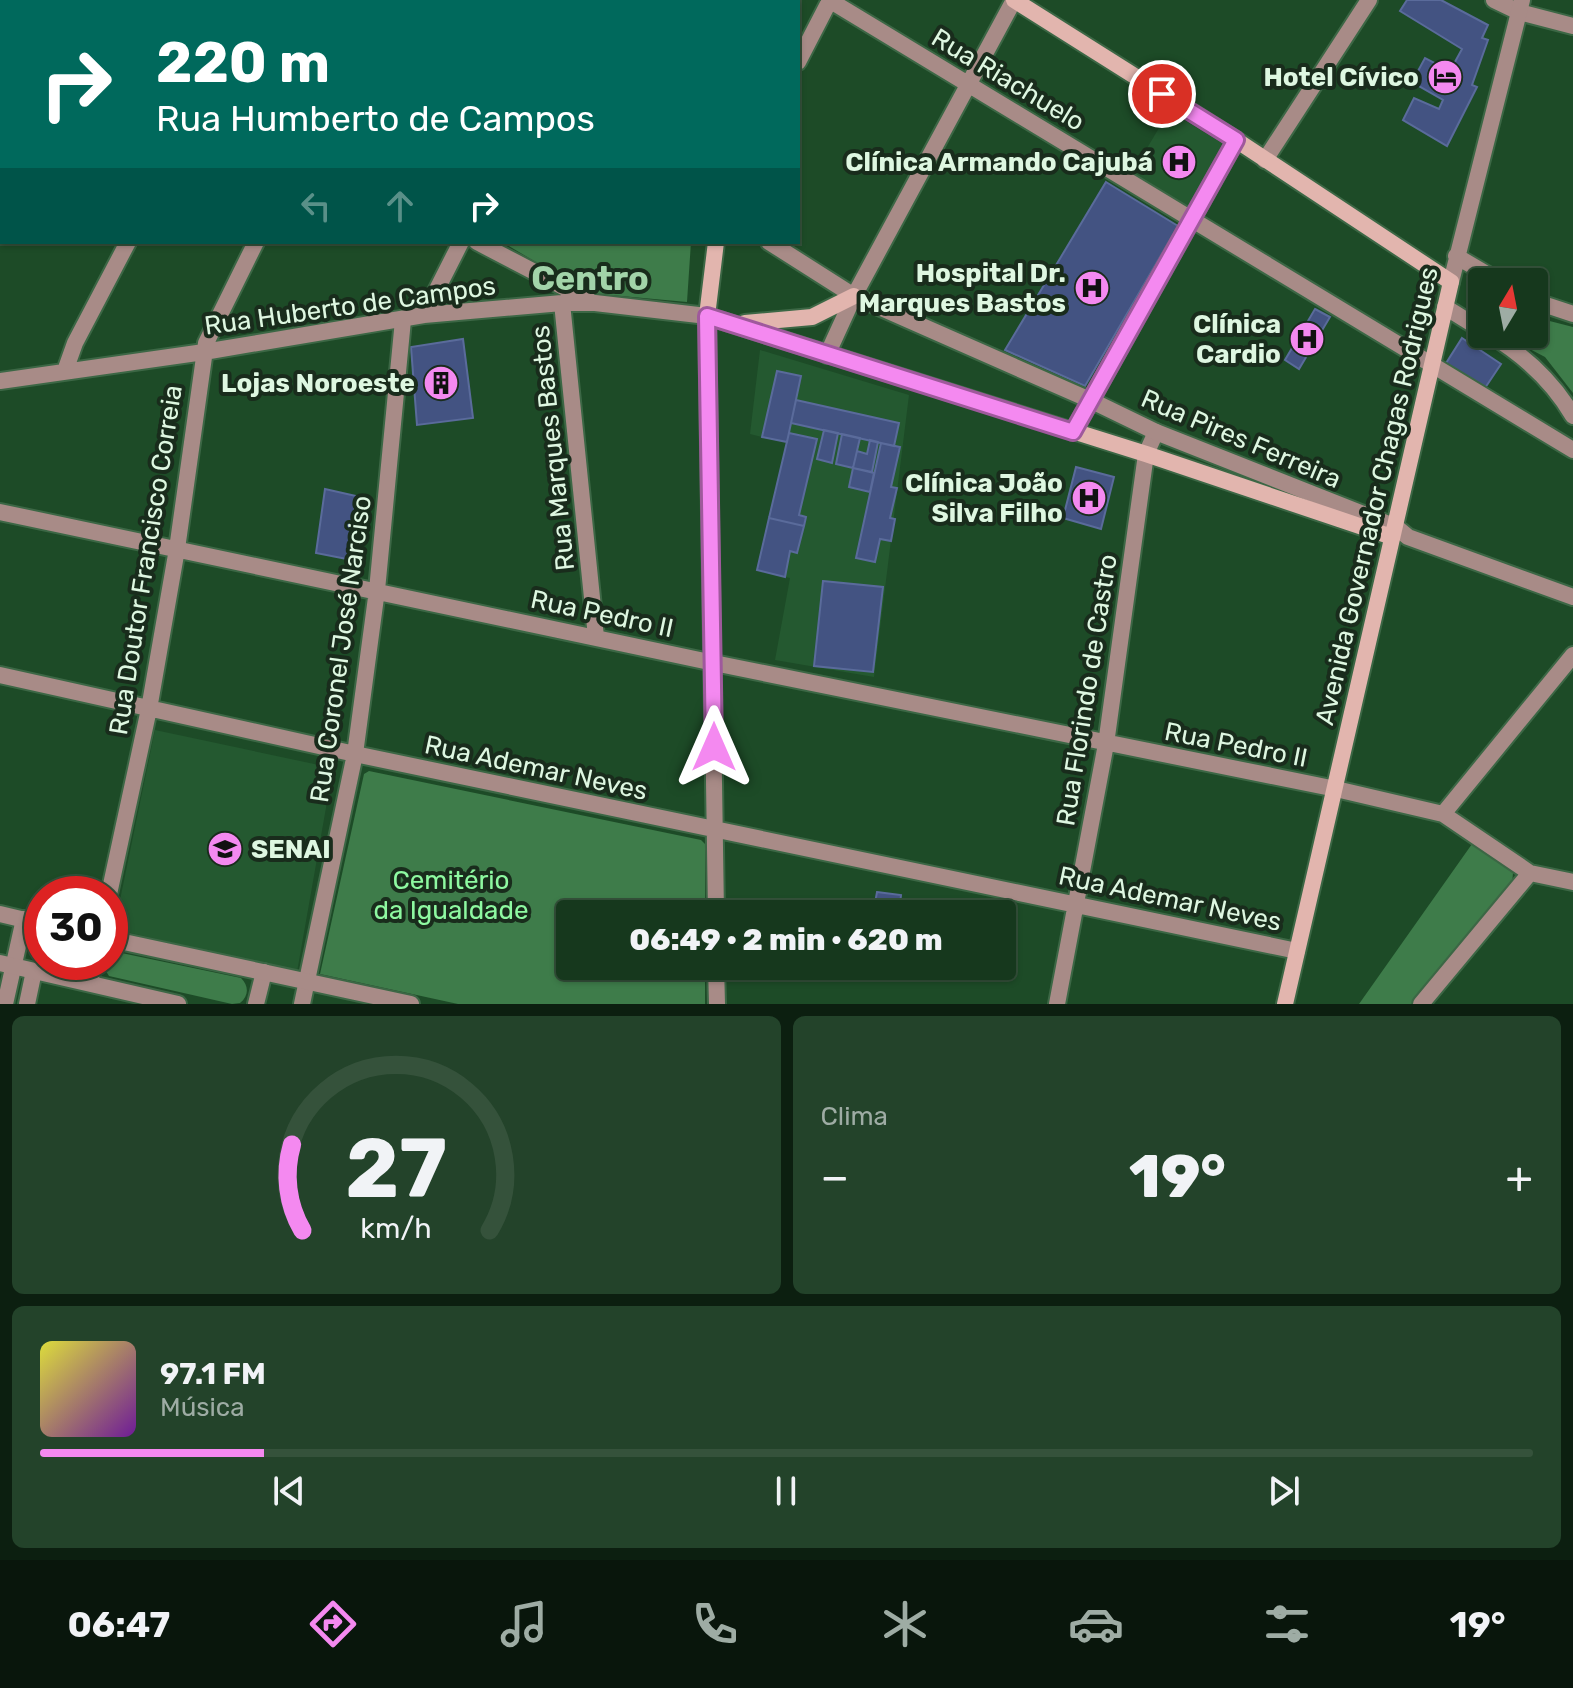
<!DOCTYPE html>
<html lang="pt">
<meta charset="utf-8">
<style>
:root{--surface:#16381d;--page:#23432a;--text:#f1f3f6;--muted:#9eaca4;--line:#35523b;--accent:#f489f0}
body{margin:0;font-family:Rubik,sans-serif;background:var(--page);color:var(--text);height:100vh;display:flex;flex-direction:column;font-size:30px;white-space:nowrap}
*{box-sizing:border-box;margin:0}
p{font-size:26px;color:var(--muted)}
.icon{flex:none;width:44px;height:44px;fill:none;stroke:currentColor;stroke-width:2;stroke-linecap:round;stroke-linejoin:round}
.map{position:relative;height:1004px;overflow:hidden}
.details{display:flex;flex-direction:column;gap:12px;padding:12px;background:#0c1f10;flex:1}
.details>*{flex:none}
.top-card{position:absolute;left:0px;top:0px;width:800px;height:244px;box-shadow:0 2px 6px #0004,0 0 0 2px var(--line);background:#00695c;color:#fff;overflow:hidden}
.needle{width:52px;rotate:10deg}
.tools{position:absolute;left:1468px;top:268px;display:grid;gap:16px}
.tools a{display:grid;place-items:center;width:80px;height:80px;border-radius:8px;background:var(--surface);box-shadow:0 2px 6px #0004,0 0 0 2px var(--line);font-size:40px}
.speed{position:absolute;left:24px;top:876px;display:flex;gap:16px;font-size:40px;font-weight:700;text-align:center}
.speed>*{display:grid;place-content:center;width:104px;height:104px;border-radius:50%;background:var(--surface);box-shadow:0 2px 6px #0004,0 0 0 2px var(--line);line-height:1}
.speed .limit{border:12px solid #d22;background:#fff;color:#111}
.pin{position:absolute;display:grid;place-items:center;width:68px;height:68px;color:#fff;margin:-34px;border:4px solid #fff;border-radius:50%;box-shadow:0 2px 8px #0007}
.me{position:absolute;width:88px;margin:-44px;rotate:0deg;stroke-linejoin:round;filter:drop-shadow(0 0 6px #0008)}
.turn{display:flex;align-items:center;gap:28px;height:168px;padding:0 24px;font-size:36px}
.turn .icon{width:104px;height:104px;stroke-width:2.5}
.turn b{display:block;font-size:56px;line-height:68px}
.lanes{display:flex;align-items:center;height:76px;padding:0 24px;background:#0003;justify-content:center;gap:40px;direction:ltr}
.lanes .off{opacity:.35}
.big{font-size:60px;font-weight:800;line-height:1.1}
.details .card{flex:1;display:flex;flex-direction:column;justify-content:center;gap:12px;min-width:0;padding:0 28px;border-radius:12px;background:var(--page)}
.details .dial{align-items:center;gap:0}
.dial svg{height:208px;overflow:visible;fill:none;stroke:var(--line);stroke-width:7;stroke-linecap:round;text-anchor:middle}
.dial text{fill:var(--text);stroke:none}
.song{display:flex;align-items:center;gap:24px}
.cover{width:96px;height:96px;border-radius:12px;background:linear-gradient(135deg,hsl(60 70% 55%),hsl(280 70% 35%))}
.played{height:8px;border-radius:4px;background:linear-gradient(90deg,var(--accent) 15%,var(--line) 15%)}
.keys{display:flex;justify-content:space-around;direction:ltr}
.heat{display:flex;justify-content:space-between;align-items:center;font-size:44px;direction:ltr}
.details .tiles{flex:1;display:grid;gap:12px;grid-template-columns:1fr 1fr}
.card:last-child{grid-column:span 2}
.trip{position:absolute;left:556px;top:900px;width:460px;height:80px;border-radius:8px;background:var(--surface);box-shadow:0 2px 6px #0004,0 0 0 2px var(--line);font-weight:800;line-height:80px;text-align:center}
.dock{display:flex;height:128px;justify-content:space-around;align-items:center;background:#09160c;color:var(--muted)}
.dock .icon{width:56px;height:56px}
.dock .current{color:var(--accent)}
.dock b{font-size:36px;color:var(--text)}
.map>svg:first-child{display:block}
.built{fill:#245930}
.green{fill:#3e7c4a}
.building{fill:#435382;stroke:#5a6b9b;stroke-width:2}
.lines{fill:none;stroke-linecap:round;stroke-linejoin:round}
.minor-casing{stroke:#3c6745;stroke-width:20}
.tertiary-casing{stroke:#3c6745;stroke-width:20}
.secondary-casing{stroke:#3c6745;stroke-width:20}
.minor{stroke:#a88b87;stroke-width:16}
.tertiary{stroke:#a88b87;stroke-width:16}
.secondary{stroke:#e2b5ae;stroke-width:16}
.route-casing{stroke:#9f599c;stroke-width:20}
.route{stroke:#f489f0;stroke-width:14}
.labels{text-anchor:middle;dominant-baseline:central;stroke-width:8;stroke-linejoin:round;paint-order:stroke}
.poi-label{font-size:26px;font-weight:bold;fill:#def7e1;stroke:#192c1c;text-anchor:end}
.street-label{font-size:26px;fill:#def7e1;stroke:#192c1c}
.park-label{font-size:26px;fill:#8ef9a1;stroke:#192c1c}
.district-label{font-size:34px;font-weight:bold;fill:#a2d4a9;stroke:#192c1c}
</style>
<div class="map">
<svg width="1573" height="1004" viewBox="0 0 1573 1004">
<rect width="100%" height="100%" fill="#1d4b27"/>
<!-- built -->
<path class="built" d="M1169,111L1227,146L1190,213L1130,177Z
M760,350L909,395L874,677L775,660L790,578L757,570L787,443L750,434Z
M155,730L333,768L297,972L114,929Z"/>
<!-- green -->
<path class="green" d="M502,242H691L687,302L588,293Z
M1534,317L1573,327V393L1545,357L1501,334H1534Z
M369,771L701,840L705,844V914H570V966H705V1004H458L320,974L364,774Z
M1472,844L1513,873L1512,884L1414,1004H1359Z
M112,951L241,978C249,986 249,996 240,1003L232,1004L109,976L102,965L103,962H110V952Z"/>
<!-- building -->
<path class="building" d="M1407,0H1441L1488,25L1482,38L1488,40L1472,85L1477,87L1447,146L1403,120L1414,98L1439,109L1443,100L1412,82L1425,58L1450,71L1462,49L1400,11Z
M1106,182L1178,226L1085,386L1005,350Z
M1315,309L1330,317L1299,369L1285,360Z
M1462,338L1501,364L1483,391L1443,368Z
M463,339L473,418L417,425L411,347Z
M777,371L801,376L787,442L762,437Z
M796,400L899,423L894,446L791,423Z
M824,430L838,433L832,463L817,459Z
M789,433L817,439L799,515L806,517L804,526L769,518Z
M842,434L860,438L853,468L836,464Z
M870,440L878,442L872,472L853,468L857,451L867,454Z
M881,443L900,447L891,487L897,488L890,518L895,519L891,541L880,539L875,562L856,558Z
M1076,467L1114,477L1101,529L1063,518Z
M853,468L874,473L870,492L849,487Z
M325,489L356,496L347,559L316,553Z
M769,518L804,526L797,553L790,551L785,577L757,570Z
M823,581L883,587L873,672L814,666Z
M877,892L901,895L899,914H873Z"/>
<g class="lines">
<defs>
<path id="minor" d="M829,0L1573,450
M1494,0L1519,12L1573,26
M0,1L3,2
M262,2L263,0
M415,2L416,0
M595,2L596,0
M798,62L830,0
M1265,160L1369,0
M0,234L2,231
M477,242L590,301
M562,303L596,637
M1445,307L1482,330
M424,315L461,242
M1489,334C1524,355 1552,380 1573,416
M827,355L854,296L1014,0
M65,371L75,343L128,242
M0,381L204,352L424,315L562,303H595L707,316L716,914
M1073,432L1236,140
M0,512L714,663L1336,789L1443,814L1530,873L1573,882
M1396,527L1408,537L1573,597
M0,675L355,754L1297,951
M1443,814L1573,655
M109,894L149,709L177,549L206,343L256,242
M716,966L717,1004
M90,983L94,962
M5,1004L24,919
M27,1004L34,971
M256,1004L264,972
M302,1004L355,754L377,590L403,320
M1057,1004L1106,744L1146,454L1156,432
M1421,1004L1530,873"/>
<path id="tertiary" d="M769,242L854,296L1090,400L1156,432L1396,527
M1456,256L1500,282
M1451,282L1522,0
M1534,301L1573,314
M0,914L42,924
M110,939L411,1004
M0,963L178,1004"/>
<path id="secondary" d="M403,0L406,2
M1014,0L1236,140L1451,282L1285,1004
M716,242L707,316L1146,454L1392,537
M745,323L812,317L854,296"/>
</defs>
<!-- minor casing -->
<use href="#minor" class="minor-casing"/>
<!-- tertiary casing -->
<use href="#tertiary" class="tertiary-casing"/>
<!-- secondary casing -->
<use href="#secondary" class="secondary-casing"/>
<!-- minor -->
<use href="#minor" class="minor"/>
<!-- tertiary -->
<use href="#tertiary" class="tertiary"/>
<!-- secondary -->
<use href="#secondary" class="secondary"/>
</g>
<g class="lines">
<defs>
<path id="route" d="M714,747L707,316L1073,432L1236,140L1162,94"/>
</defs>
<!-- route casing -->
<use href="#route" class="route-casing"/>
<!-- route -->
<use href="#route" class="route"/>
</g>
<!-- icons -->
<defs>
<symbol id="hotel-disc" viewBox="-11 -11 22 22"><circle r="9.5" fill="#f489f0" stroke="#192c1c"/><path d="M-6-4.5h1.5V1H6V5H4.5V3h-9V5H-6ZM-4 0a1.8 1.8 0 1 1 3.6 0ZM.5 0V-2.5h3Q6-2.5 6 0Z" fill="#111"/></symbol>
<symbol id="hospital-disc" viewBox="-11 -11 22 22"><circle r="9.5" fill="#f489f0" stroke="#192c1c"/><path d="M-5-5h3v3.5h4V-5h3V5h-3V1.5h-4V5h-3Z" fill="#111"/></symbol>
<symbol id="building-disc" viewBox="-11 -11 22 22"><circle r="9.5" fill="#f489f0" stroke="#192c1c"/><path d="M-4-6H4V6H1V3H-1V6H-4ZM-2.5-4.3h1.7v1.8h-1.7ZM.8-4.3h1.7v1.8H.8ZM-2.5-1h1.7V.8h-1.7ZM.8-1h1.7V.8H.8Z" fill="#111"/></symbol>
<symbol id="school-disc" viewBox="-11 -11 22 22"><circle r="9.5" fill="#f489f0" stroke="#192c1c"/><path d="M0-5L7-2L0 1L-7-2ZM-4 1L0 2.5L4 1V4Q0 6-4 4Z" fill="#111"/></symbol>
</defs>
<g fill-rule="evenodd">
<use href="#hotel-disc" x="1425" y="57" width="40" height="40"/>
<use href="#hospital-disc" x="1159" y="142" width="40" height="40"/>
<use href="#hospital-disc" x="1072" y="268" width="40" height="40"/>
<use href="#hospital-disc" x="1287" y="319" width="40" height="40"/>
<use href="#building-disc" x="421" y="363" width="40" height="40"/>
<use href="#hospital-disc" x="1069" y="478" width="40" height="40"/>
<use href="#school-disc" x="205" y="829" width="40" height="40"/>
</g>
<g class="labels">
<!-- poi labels -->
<g class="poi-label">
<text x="1419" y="77">Hotel Cívico</text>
<text x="1153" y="162">Clínica Armando Cajubá</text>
<text x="1066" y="273">Hospital Dr.<tspan x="1066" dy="30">Marques Bastos</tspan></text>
<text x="1281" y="324">Clínica<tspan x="1281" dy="30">Cardio</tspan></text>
<text x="415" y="383">Lojas Noroeste</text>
<text x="1063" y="483">Clínica João<tspan x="1063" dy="30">Silva Filho</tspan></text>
<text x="251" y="849" text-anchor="start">SENAI</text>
</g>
<!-- street labels -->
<g class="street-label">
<text transform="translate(1008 80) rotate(31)">Rua Riachuelo</text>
<text transform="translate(350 306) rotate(-8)">Rua Huberto de Campos</text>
<text transform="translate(1241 439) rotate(23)">Rua Pires Ferreira</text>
<text transform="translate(553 448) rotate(-96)">Rua Marques Bastos</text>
<text transform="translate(1377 496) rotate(-77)">Avenida Governador Chagas Rodrigues</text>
<text transform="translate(146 560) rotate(-81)">Rua Doutor Francisco Correia</text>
<text transform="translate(602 614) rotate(12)">Rua Pedro II</text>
<text transform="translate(341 649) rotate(-82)">Rua Coronel José Narciso</text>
<text transform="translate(1087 690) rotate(-81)">Rua Florindo de Castro</text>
<text transform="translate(1236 745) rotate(11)">Rua Pedro II</text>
<text transform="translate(536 768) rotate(12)">Rua Ademar Neves</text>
<text transform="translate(1170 899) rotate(12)">Rua Ademar Neves</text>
</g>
<!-- park labels -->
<g class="park-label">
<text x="451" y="880">Cemitério<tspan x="451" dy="30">da Igualdade</tspan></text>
</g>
<!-- district labels -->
<g class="district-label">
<text x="590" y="278">Centro</text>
</g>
</g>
</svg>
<div class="tools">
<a><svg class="needle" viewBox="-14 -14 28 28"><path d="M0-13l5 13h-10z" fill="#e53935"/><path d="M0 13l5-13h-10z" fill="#9eaca4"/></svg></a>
</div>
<div class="speed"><div class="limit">30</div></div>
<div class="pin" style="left:1162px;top:94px;background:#d93025"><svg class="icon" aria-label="arrive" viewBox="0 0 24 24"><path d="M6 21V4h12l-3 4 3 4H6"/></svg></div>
<svg class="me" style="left:714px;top:747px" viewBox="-20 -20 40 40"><path d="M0-17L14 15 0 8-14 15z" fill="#f489f0" stroke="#fff" stroke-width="4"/></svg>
<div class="trip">06:49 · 2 min · 620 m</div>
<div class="top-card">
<div class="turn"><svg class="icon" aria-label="right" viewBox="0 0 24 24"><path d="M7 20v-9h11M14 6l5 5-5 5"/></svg><div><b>220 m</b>Rua Humberto de Campos</div></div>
<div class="lanes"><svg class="icon off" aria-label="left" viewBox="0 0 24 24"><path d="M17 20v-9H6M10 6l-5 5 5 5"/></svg><svg class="icon off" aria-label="ahead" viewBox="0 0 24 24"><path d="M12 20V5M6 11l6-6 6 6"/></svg><svg class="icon" aria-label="right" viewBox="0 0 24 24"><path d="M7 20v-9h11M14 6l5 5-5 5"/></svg></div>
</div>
</div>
<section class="details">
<div class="tiles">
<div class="card dial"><svg viewBox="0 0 100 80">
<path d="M14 69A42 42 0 1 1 86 69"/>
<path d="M14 69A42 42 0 0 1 10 36" stroke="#f489f0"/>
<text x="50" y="56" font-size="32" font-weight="700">27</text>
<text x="50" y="72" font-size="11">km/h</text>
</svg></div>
<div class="card"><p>Clima</p>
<div class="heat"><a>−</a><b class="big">19°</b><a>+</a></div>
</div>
<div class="card">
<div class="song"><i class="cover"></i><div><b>97.1 FM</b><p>Música</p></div></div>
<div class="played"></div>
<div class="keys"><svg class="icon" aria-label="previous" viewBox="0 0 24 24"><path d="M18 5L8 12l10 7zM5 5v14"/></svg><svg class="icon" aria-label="pause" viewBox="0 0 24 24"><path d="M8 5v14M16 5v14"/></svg><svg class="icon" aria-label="next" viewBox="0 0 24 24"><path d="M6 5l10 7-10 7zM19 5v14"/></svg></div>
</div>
</div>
</section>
<nav class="dock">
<b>06:47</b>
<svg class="icon current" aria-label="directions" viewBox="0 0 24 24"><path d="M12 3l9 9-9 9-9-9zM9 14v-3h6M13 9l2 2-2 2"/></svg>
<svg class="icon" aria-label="music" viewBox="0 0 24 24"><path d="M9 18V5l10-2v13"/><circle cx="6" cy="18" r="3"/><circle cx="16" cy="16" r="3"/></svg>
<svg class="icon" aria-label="phone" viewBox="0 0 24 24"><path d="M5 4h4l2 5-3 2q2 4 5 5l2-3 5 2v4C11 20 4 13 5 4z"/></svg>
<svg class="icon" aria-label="climate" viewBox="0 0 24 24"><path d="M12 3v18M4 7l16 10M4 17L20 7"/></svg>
<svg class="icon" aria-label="car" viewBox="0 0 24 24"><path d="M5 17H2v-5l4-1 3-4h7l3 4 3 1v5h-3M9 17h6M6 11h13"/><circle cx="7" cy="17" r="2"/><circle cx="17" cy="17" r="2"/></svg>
<svg class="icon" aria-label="filters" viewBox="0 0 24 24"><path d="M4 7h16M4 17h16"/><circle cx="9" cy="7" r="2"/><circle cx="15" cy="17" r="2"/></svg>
<b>19°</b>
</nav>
